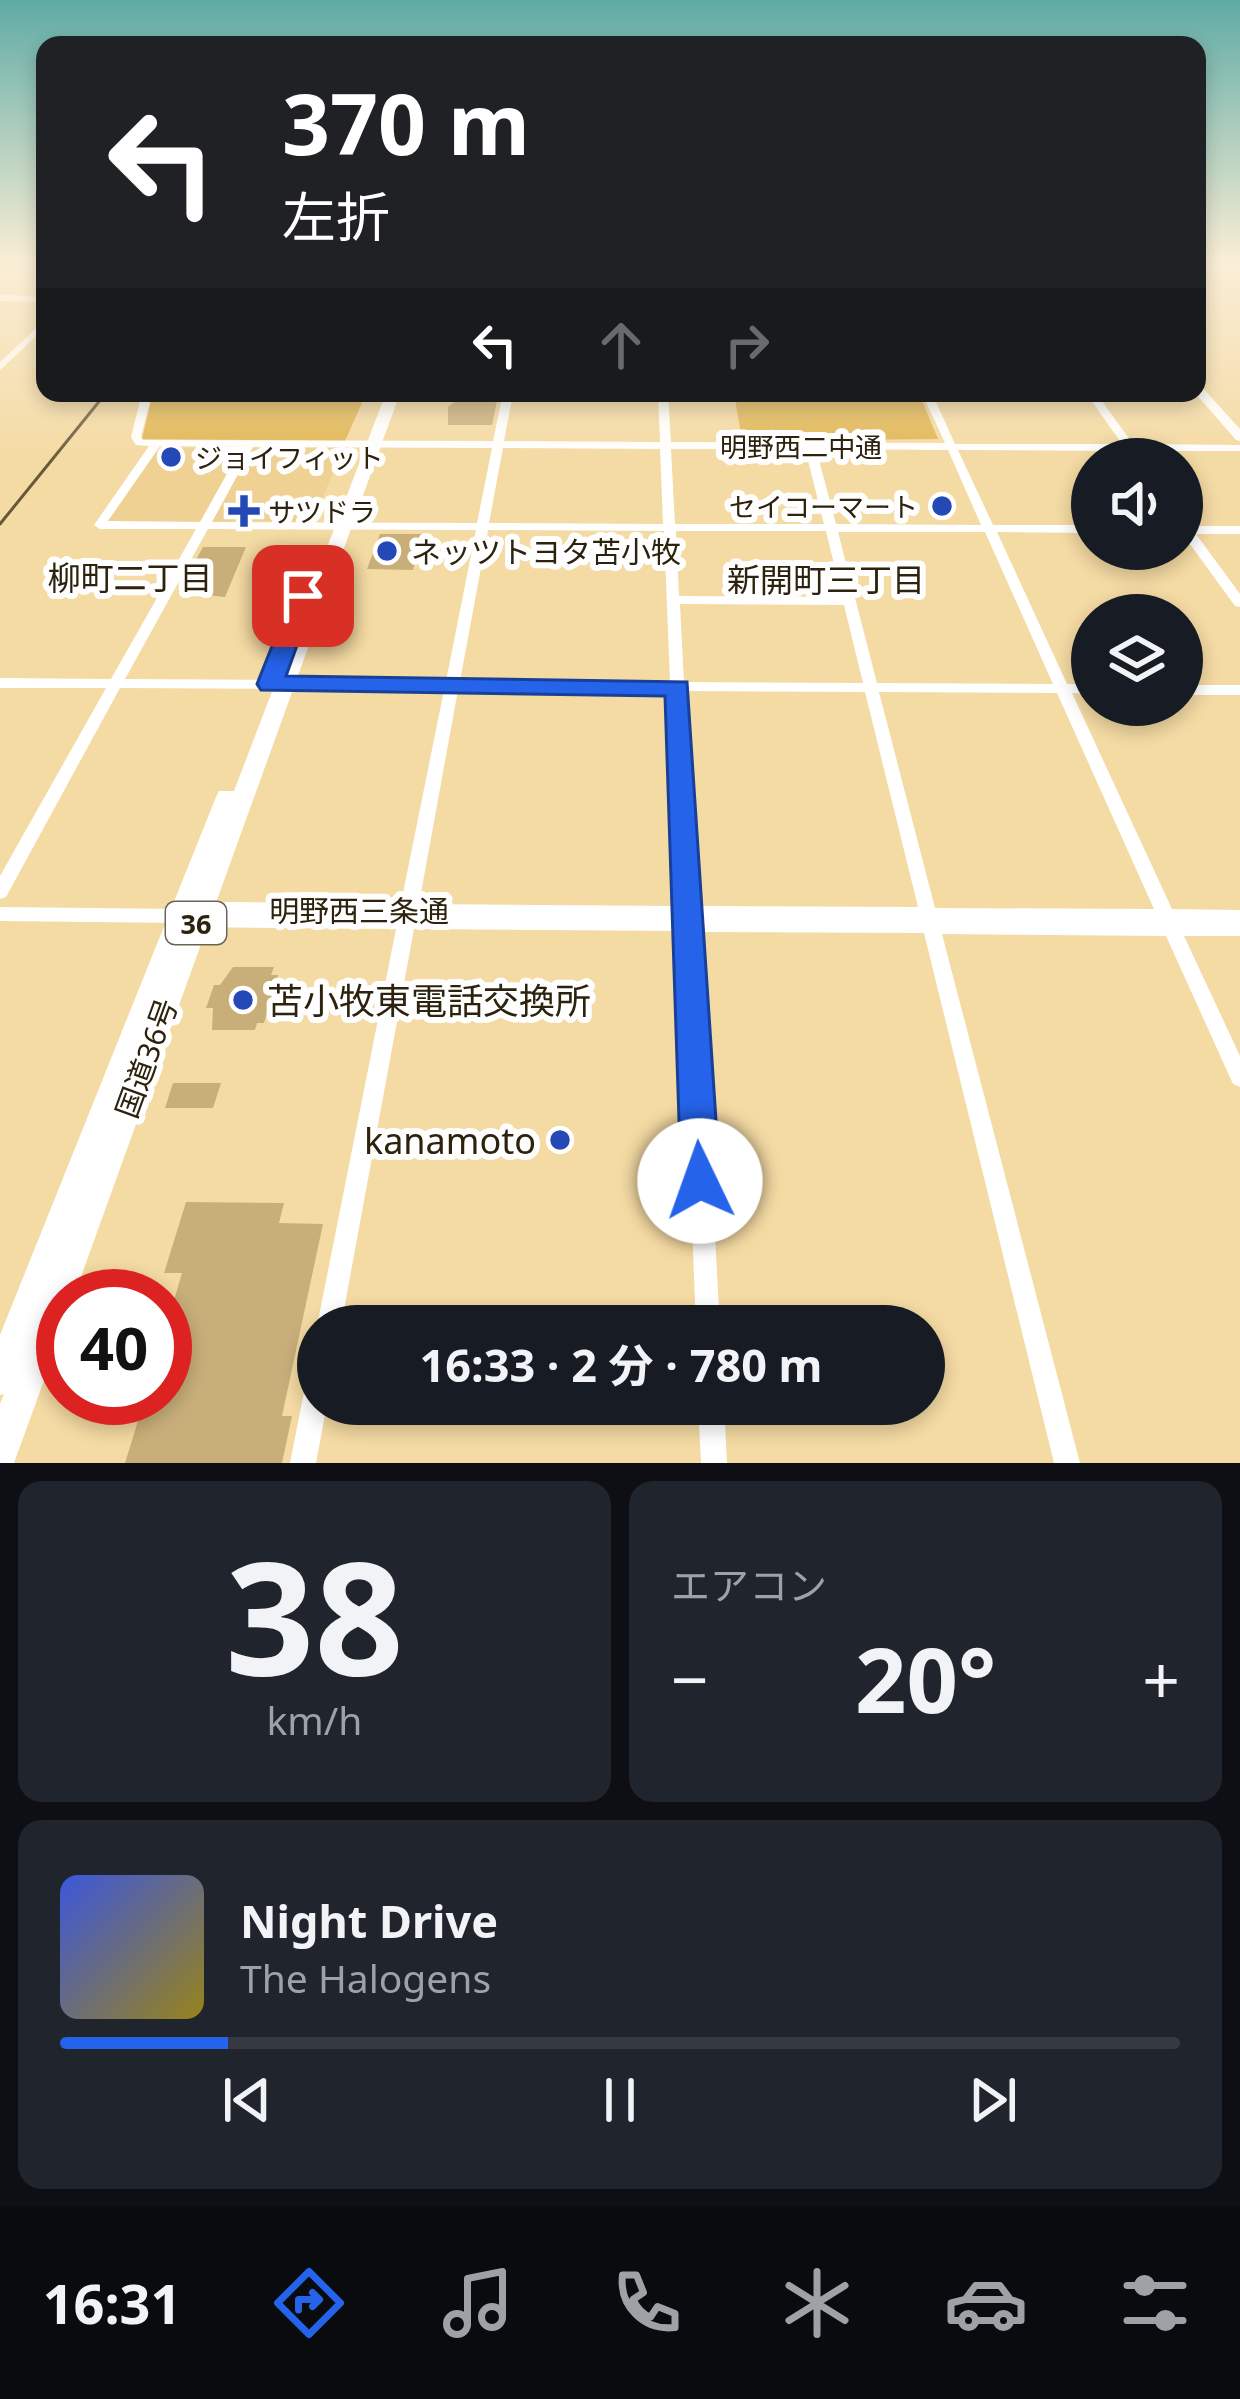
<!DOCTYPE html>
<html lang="ja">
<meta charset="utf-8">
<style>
:root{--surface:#171b24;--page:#20242c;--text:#f1f3f6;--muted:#9ea1a6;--line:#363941;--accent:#2563eb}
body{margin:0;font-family:"Noto Sans","Noto Sans JP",sans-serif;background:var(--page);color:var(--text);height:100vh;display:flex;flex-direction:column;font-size:45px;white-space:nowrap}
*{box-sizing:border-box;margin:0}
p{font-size:39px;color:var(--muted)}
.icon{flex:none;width:66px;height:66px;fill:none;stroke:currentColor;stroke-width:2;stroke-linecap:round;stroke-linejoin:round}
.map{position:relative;height:1463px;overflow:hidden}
.sheet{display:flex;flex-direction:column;gap:18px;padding:18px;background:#0d0f14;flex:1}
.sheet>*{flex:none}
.banner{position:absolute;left:36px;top:36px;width:1170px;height:366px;border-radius:24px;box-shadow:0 6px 18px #0003;background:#202124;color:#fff;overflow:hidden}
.controls{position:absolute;left:1071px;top:438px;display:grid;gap:24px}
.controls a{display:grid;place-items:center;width:132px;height:132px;border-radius:50%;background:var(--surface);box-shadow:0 6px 18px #0003;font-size:60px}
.speed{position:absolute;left:36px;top:1269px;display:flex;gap:24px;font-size:60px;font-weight:700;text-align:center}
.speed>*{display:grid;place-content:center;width:156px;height:156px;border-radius:50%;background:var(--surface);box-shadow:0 6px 18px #0003;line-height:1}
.speed .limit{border:18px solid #d22;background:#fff;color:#111}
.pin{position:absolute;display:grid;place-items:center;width:102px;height:102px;color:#fff;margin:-51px;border-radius:24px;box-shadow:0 6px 18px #0006}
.me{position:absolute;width:132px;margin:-66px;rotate:357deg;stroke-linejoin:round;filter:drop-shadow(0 0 9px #0008)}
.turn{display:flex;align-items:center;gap:42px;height:252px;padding:0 48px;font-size:54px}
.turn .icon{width:156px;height:156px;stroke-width:2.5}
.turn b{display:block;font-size:84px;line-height:102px}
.lanes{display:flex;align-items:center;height:114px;padding:0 48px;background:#0003;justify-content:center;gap:60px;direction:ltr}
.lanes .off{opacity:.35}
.big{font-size:90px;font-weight:700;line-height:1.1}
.sheet .card{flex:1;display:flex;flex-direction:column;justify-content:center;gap:18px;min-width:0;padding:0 42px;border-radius:24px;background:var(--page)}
.sheet .dial{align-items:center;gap:0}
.dial b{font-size:156px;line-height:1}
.song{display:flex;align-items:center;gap:36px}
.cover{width:144px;height:144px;border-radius:18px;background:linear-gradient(135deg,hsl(230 70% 55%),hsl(50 70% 35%))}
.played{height:12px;border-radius:6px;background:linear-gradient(90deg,var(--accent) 15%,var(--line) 15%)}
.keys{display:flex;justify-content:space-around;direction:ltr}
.heat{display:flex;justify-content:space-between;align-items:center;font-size:66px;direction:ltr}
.sheet .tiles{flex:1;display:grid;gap:18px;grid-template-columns:1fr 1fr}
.card:last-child{grid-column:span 2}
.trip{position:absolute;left:297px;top:1305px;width:648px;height:120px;border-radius:60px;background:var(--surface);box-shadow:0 6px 18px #0003;font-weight:700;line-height:120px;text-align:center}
.dock{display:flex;height:192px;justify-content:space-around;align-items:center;background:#090b0e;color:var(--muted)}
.dock .icon{width:84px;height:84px}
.dock .active{color:var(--accent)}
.dock b{font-size:54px;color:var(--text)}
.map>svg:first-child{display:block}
.built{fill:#eed193}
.green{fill:#e0b553}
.building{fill:#c8af7a}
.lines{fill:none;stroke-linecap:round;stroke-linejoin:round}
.minor{fill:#fff;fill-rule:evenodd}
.major{fill:#fff;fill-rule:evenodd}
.highway{fill:#fff;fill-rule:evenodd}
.rail{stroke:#675839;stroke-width:3}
.route{fill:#2563eb;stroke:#184099;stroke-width:3}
.poi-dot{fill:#2449b7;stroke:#fefefe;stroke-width:4.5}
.labels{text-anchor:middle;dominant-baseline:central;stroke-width:12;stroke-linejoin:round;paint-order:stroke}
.far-street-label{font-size:27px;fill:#2c220d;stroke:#fefefe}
.far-poi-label{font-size:27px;fill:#2c220d;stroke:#fefefe;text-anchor:start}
.shield{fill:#fefefe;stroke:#6b6455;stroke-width:3}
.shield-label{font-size:27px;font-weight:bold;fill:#2c220d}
.poi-label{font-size:30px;fill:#2c220d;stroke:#fefefe;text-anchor:start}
.street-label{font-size:30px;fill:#2c220d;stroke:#fefefe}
.neighbourhood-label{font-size:33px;fill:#2c220d;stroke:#fefefe}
.near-poi-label{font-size:36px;fill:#2c220d;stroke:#fefefe;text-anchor:start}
</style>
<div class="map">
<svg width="1240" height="1463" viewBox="0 0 1240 1463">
<rect width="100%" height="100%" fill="#f4daa3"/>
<!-- built -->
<path class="built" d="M159,448H343L313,521L107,522Z"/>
<!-- green -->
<path class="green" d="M153,393H366V394L345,441L142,439Z
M734,393H919L938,439L742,441Z"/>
<!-- building -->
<path class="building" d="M455,401H497L492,425H448V407Z
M380,534H424L413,570L367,569Z
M203,547H246L225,597L178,592Z
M233,967H274L271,975H278L264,1023H257L255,1030H212L213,1008H206L214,985H220Z
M173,1083H221L213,1108H165Z
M186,1202L284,1203L279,1223L323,1224L282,1416H292L282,1463H125L145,1398H165V1331L182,1273H164Z"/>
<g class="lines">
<!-- minor -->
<path class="minor" d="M1197,265H1240V269H1197Z
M0,295L45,296V302L0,301Z
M45,320V328L0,370V362Z
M1197,375L1203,376L1205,378L1197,381Z
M142,393H152L141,437L143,440L493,441L503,393H513L504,441L660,442L658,393H668L671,442L945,443L922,393H932L955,444H1122L1086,393H1096L1133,444L1240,445V451H1138L1143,459H1133L1127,451L958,450L993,525H1092V533L997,532L1067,684H1092V694L1072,693L1172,909L1240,910V936H1184L1240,1056V1087L1233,1084L1166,936L942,934L1080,1463H1054L924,933L698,932L720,1326H696L680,931L414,929L341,1326H318V1328L317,1326L396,929L189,927L182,923L0,921V907L181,909L226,902L401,903L444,690L120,688L6,897L0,899V876L106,688H0V678L111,679L196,529H100L94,525L149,446L136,445L131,437ZM160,446L242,447L200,522L108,521ZM253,447L492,448L477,523L212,522ZM503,448L660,449L663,524L489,523ZM671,449H805L824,524H675ZM816,449L948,450L981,525L836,524ZM208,529L476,530L446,681L125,679ZM488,530L664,531L670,682L460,681ZM676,531H826L842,597L679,596ZM838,532H985L1053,684L877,683ZM680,604L844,605L863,683L684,682ZM458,690L670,691L679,906L419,904ZM685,691L865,692L918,907L697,906ZM879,692L1057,693L1154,909L935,908Z
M1182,518L1186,519L1191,526H1240V534H1196L1240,594V607L1235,606L1182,533Z
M1182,685H1240V695H1182Z
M318,1370V1404H327L316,1463H290L306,1382L309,1373Z
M698,1404H724L727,1463H701Z"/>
<!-- major -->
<path class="major" d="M1197,384L1201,386L1240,429V441L1236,440L1195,393Z"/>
<!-- highway -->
<path class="highway" d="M386,393H400L74,1296H63V1328L18,1452L14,1463H0V1404L4,1394L0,1395V1335L216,797L219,791H234Z"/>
<!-- rail -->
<path class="rail" d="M0,524L106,393"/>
</g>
<!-- sky -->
<linearGradient id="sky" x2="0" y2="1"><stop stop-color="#5faba5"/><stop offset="0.56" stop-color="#faeed6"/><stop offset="1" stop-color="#faeed6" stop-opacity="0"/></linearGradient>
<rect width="1240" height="465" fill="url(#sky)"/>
<!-- route -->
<path class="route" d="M303,589L315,596L286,676L687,682L720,1181L715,1195L700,1200L686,1195L681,1181L665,696L261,690L257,684L292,596Z"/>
<!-- markers -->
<g class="poi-dot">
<circle cx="171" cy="457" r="12"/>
<circle cx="942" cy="506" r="12"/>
<path d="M238 493h12v12h12v12h-12v12h-12v-12h-12v-12h12z"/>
<circle cx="387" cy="551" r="12"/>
<circle cx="243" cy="1000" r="12"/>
<circle cx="560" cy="1140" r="12"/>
</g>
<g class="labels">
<!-- far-street labels -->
<g class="far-street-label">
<text x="801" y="446">明野西二中通</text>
</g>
<!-- far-poi labels -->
<g class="far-poi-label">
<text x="195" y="457">ジョイフィット</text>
<text x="918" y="506" text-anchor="end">セイコーマート</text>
<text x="268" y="511">サツドラ</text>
</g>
<!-- shield labels -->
<rect class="shield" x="166" y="902" width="60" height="42" rx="9"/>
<g class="shield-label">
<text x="196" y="923">36</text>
</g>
<!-- poi labels -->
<g class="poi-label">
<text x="411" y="551">ネッツトヨタ苫小牧</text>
</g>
<!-- street labels -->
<g class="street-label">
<text x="359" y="910">明野西三条通</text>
<text transform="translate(146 1058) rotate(-70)">国道36号</text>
</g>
<!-- neighbourhood labels -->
<g class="neighbourhood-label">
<text x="130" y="577">柳町二丁目</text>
<text x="826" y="579">新開町三丁目</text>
</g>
<!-- near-poi labels -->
<g class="near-poi-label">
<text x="267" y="1000">苫小牧東電話交換所</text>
<text x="536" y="1140" text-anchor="end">kanamoto</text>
</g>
</g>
</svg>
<div class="controls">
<a><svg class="icon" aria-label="sound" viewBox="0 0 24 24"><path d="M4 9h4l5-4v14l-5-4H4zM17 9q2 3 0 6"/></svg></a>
<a><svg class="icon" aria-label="layers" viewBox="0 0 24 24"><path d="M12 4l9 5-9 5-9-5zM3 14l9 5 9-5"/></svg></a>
</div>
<div class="speed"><div class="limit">40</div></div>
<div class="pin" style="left:303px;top:596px;background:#d93025"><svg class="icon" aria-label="arrive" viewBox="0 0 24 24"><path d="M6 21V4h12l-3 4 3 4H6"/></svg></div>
<svg class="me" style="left:700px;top:1181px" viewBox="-20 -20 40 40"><circle r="19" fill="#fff"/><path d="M0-13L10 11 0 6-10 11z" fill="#2563eb"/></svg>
<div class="trip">16:33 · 2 分 · 780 m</div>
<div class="banner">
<div class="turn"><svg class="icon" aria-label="left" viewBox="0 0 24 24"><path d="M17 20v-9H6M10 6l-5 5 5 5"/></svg><div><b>370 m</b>左折</div></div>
<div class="lanes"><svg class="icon" aria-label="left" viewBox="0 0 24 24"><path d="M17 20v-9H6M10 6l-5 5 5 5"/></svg><svg class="icon off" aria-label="ahead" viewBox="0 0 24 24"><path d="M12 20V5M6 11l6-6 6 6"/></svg><svg class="icon off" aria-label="right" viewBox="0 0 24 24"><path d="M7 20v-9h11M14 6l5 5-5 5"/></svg></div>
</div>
</div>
<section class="sheet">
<div class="tiles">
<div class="card dial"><b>38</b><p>km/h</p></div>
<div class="card"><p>エアコン</p>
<div class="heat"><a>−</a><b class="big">20°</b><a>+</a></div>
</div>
<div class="card">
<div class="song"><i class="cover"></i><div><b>Night Drive</b><p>The Halogens</p></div></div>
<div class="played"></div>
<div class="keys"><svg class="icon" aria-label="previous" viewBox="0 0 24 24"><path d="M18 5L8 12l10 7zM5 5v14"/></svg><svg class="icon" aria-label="pause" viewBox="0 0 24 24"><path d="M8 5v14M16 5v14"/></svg><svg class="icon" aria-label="next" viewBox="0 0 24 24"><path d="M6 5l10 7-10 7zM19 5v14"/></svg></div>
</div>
</div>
</section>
<nav class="dock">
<b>16:31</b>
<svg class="icon active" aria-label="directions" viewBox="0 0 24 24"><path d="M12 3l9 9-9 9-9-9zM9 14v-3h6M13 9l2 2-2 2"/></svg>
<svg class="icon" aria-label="music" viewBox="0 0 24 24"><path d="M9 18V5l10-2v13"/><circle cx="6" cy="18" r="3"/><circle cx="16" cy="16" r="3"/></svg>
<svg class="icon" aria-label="phone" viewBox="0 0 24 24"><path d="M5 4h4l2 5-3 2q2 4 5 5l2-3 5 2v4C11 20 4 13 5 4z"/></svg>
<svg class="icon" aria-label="climate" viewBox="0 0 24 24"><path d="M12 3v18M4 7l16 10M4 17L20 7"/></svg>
<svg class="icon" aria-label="car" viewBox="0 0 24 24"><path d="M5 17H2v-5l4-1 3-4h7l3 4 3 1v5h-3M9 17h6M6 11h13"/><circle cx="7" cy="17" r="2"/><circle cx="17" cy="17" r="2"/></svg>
<svg class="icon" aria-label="filters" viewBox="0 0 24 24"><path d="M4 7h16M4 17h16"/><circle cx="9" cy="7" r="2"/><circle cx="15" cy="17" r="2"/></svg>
</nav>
